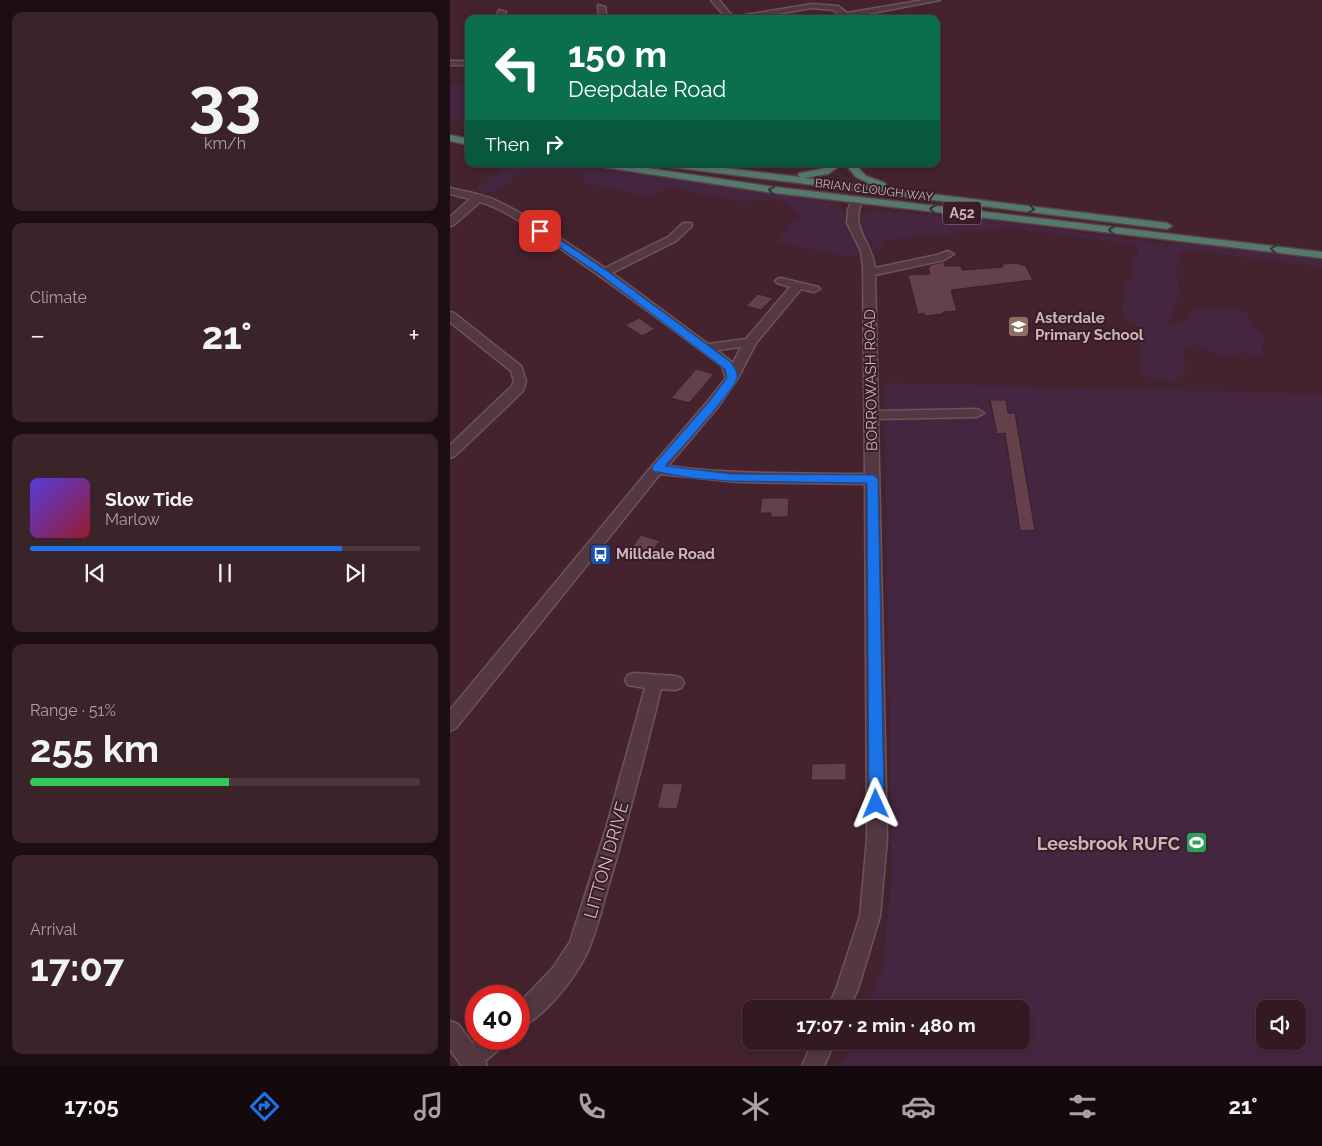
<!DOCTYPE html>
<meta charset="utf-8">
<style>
:root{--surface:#331a22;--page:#3b232a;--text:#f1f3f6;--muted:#a9a1a5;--line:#4e3840;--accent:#1a73e8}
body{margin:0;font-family:Raleway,sans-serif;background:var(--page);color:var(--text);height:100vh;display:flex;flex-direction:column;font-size:19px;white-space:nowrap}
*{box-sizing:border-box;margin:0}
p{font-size:16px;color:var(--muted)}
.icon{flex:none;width:28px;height:28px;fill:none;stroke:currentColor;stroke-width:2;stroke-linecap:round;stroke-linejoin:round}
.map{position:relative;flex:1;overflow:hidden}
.details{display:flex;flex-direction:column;gap:12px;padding:12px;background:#1c0e13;width:450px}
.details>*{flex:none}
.guide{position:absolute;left:15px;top:15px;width:475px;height:152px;border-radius:10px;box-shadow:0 2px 8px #0003,0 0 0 1px var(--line);background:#0b6e4f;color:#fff;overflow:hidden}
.controls{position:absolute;left:806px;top:1000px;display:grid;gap:10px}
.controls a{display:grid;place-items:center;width:50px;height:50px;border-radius:10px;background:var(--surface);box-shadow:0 2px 8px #0003,0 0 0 1px var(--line);font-size:25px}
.speed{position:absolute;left:15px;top:985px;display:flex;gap:10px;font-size:25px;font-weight:700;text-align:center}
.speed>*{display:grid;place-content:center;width:65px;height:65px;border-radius:50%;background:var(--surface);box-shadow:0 2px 8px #0003,0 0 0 1px var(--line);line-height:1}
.speed .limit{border:8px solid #d22;background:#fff;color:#111}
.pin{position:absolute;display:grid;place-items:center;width:42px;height:42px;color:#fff;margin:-21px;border-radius:10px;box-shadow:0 2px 8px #0006}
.me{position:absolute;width:55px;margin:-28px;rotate:359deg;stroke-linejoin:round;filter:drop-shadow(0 0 4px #0008)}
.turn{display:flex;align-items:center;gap:18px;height:105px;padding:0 20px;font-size:22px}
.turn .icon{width:65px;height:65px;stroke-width:2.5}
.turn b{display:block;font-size:35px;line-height:42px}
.then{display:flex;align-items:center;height:48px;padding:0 20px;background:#0003;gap:10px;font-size:19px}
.big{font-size:38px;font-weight:700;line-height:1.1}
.details .widget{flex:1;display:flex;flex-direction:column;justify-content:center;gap:8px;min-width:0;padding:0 18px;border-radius:10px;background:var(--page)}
.details .dial{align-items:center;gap:0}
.dial b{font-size:65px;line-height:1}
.song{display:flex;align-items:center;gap:15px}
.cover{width:60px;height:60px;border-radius:8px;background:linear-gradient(135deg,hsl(250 70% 55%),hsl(350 70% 35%))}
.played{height:5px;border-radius:2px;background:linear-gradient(90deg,var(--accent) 80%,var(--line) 80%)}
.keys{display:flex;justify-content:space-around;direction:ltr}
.heat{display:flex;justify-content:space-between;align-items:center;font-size:28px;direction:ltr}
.charge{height:8px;border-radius:4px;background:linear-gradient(90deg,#34c759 51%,var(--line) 0)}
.trip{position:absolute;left:292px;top:1000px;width:288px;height:50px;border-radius:10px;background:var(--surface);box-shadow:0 2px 8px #0003,0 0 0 1px var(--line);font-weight:700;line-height:50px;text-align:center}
.menu{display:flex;height:80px;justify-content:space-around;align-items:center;background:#140a0e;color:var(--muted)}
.menu .icon{width:35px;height:35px}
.menu .active{color:var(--accent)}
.menu b{font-size:22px;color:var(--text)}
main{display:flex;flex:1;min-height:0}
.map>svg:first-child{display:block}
.green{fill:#452640;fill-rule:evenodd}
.building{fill:#64404b;stroke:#3a1e28}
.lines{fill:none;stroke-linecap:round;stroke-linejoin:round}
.minor-casing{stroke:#6d535c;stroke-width:3}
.highway-casing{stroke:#5a3f49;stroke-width:3}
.minor{fill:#533841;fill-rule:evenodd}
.highway{fill:#547a6e;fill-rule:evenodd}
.oneway{stroke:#3e2f34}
.route{fill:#1a73e8;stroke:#114b97}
.labels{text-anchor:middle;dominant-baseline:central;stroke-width:4;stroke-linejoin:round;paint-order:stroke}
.far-street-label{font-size:12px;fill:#cdb5bc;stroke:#381c26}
.shield{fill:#381c26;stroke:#a0878f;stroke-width:1}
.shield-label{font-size:14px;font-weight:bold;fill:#cdb5bc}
.poi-label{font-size:15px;font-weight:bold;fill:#cdb5bc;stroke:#381c26;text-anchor:start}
.street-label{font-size:15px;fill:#cdb5bc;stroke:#381c26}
.near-poi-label{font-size:18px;font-weight:bold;fill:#cdb5bc;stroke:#381c26;text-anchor:end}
.near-street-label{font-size:18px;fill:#cdb5bc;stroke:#381c26}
</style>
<main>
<section class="details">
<div class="widget dial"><b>33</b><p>km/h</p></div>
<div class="widget"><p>Climate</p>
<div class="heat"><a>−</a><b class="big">21°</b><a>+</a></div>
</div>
<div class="widget">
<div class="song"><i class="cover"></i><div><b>Slow Tide</b><p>Marlow</p></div></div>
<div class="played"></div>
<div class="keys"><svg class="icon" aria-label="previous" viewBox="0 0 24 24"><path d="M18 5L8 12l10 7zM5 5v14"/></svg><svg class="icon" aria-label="pause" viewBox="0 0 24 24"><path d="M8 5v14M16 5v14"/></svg><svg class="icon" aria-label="next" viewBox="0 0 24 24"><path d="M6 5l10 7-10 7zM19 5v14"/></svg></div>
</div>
<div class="widget"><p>Range · 51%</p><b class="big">255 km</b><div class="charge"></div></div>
<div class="widget"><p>Arrival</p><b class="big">17:07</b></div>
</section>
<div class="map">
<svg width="872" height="1066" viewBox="0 0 872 1066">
<rect width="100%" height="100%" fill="#44232e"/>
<!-- green -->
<path class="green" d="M0,84L19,88V126L0,117Z
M50,164H132L141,167L149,166L219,179L240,180L275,187L321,191L380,201L389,205L394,210L398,234L406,241L412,253L402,257L327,242L345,220L353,217L334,202L319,198V200L291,201L219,188L199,197L132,182L137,174L105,170L66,174L59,183L43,193L27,189L55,166Z
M291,164H374C354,176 314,166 291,164Z
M426,210L547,221L719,245L726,242L872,260V267L739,250L731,252L727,260V281L730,293L718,325L737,321L745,309L758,307L789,310L797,315L803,325L814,336L812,345V357L793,353L779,357L768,355L747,345L732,347L736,370L724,383L692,376L689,363L690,334L687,327L676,320L671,311L675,297L673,284L683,278L680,263L688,253V245L562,228L434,240L433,249H427C419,239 404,225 413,213Z
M434,383L872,394V1066H391L402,1041H571V1009H416L432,971L442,876ZM815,1009H848V1041H815Z"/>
<!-- building -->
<path class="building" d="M494,262L495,266H511L512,270L553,267L552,264L569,263L570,265H575L583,280L501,290L507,311L493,312V314L475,316L474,313L468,314L458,275L480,274L478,267H480V265Z
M308,294L323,298L311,310L296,306Z
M189,318L205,329L192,336L175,325Z
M246,369L264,374L239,403L221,398Z
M540,400H556L558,413H565L585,530L570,531L555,433L547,434Z
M312,498H339L338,517H321V513H310Z
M191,535L210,541L194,562L175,556Z
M396,763V780H361L362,764Z
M213,783L233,784L227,809L207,808Z"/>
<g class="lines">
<defs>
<path id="minor" d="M261,0H269L283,17L362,4L388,6L397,13L473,0H490L402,17L404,19H395L383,10L362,8L298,19H277Z
M148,5L155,7L157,19H149Z
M49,10L56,12L53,19H45Z
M0,61H19V65H0Z
M0,188C16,192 33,194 47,201C85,219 120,245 155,268L218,237L233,223H241L242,225L241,227L226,241L162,273L258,344L296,339L340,287L327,283L325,281L327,279L331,278L368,287L370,289L364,292L351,289L306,343L288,378L268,407L218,466C283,475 349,473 415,474L413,267L411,251L397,223L398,210L402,200L407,197L412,200C400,233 421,237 425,268L487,255L498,251L504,254L494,260L425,275L428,411L527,409L534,413L527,417L428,419L437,839L430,916L408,989L399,1009H377L387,987L410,916L417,839L415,484L288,482L210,474L6,728L0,731V710L202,466L258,401L276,378L272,366C216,324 160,282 102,243C80,229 56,209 30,202L4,225L0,226V217L20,199L0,194ZM291,347L283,363L267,350Z
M0,312L4,313L71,366L76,381L73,391L5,456L0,458V445L62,386L64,381L61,371L0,322Z
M184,673L225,676L231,678L234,683L231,688L225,690L211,689C195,754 178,820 159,884C152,907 147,931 137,953C126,977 94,1018 69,1028V1003L102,969L120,942L155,832L195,688L178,685L175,680L178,675Z
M0,1021L8,1024L22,1043L27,1039H55L52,1047L35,1061L37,1066H12L0,1050Z
M363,1041H385L374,1066H352Z"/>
<path id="highway" d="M0,135L19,139V145L0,141Z
M148,164H171L317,186L872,252V258L317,192L153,167Z
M215,164H242L350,177L348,175L349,173L372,169L381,164H392L378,174L354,178L426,187L406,177L395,164H405L416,176L435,183L436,185L433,188L717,223L722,226L717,229L220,167Z"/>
</defs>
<!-- minor casing -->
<use href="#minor" class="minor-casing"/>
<!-- highway casing -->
<use href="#highway" class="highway-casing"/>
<!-- minor -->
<use href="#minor" class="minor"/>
<!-- highway -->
<use href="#highway" class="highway"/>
</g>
<!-- one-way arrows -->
<defs><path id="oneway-chevron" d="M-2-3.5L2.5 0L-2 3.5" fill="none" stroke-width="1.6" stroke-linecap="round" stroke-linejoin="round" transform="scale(1.25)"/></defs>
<g class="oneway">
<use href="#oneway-chevron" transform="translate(322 190) rotate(-172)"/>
<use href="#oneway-chevron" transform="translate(483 209) rotate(-173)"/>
<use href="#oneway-chevron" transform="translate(581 209) rotate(7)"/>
<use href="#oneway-chevron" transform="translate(662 230) rotate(-174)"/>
<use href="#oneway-chevron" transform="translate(824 249) rotate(-173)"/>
</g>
<!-- route -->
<path class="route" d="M87,229H93L157,271L279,361C283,365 288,372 287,378C285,389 226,454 215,466L281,474L423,475L428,479L434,804L431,808L426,810L421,808L419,804L417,483L281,481L242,478L203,471L202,469L203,466L259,402L277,378L275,369L151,275L87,232Z"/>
<!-- icons -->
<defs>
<symbol id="school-square" viewBox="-11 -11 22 22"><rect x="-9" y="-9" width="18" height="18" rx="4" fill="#8d6e63" stroke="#381c26"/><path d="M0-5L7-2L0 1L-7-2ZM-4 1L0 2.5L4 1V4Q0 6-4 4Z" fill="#fff"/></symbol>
<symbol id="bus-square" viewBox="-11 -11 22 22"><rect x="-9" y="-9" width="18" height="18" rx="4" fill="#1a4fb4" stroke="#381c26"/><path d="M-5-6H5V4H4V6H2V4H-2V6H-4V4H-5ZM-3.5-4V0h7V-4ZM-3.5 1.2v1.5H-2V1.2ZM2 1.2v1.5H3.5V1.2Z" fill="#fff"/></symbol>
<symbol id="stadium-square" viewBox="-11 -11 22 22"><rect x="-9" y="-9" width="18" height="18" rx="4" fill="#2e9e5b" stroke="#381c26"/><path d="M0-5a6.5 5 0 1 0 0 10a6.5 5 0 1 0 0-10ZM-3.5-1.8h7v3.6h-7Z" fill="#fff"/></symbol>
</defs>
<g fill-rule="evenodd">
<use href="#school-square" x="556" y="314" width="25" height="25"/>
<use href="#bus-square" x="138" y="542" width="25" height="25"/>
<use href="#stadium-square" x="734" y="830" width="25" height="25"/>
</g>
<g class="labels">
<!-- far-street labels -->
<g class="far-street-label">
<text transform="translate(424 190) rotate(7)">BRIAN CLOUGH WAY</text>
</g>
<!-- shield labels -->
<rect class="shield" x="493" y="201.5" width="38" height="23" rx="4"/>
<g class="shield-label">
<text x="512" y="213">A52</text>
</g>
<!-- poi labels -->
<g class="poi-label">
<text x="585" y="318">Asterdale<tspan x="585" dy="17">Primary School</tspan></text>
<text x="166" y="554">Milldale Road</text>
</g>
<!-- street labels -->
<g class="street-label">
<text transform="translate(421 380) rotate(-91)">BORROWASH ROAD</text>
</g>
<!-- near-poi labels -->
<g class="near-poi-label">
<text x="730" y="843">Leesbrook RUFC</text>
</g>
<!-- near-street labels -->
<g class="near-street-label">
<text transform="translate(156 860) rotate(-74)">LITTON DRIVE</text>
</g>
</g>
</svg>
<div class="controls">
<a><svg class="icon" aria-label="sound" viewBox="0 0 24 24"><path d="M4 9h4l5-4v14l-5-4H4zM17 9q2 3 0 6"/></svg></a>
</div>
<div class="speed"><div class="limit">40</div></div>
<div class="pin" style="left:90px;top:231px;background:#d93025"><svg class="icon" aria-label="arrive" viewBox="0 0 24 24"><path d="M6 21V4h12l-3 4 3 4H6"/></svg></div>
<svg class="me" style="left:426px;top:804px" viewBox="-20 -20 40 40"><path d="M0-17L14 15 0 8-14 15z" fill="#1a73e8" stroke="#fff" stroke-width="4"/></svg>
<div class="trip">17:07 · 2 min · 480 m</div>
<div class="guide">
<div class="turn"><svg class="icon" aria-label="left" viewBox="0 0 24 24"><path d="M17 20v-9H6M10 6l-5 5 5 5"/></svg><div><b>150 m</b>Deepdale Road</div></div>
<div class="then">Then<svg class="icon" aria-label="right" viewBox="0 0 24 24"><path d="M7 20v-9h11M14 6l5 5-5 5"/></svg></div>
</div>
</div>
</main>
<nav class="menu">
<b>17:05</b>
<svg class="icon active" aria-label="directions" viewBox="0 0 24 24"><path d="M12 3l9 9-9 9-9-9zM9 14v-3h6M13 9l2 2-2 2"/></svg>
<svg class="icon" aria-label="music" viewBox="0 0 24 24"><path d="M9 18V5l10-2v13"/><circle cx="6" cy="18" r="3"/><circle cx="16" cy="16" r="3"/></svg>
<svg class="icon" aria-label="phone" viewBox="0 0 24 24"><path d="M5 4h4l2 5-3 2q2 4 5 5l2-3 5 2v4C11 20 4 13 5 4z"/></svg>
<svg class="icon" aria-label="climate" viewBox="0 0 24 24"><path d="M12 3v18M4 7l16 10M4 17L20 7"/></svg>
<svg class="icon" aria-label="car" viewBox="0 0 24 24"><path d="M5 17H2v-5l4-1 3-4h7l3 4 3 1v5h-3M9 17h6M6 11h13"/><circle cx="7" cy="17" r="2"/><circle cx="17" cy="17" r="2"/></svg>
<svg class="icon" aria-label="filters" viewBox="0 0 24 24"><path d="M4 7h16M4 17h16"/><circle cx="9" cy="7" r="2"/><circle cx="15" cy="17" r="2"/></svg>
<b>21°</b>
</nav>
